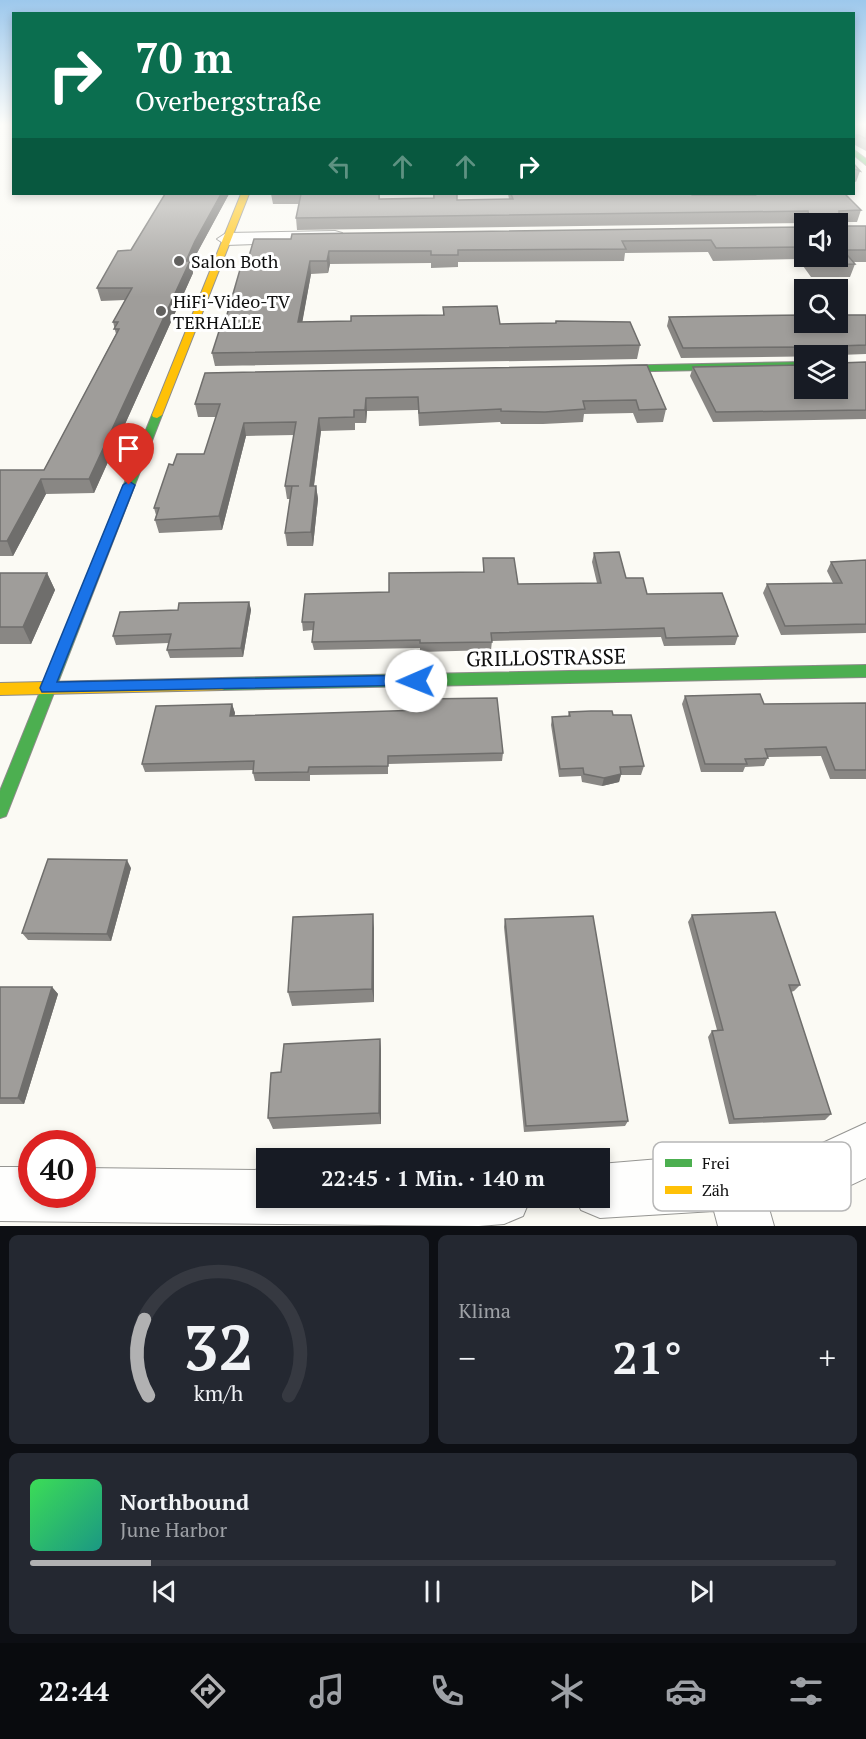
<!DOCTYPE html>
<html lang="de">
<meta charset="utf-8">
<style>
:root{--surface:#171b24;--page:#242831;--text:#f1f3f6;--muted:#9ea1a6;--line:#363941;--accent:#b1b1b2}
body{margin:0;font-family:"PT Serif",serif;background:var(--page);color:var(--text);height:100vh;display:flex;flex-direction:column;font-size:22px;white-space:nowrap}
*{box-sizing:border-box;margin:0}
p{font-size:20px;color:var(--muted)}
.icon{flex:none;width:33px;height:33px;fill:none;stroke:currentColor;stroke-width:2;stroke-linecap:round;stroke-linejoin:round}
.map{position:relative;height:1226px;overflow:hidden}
.drawer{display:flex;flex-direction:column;gap:9px;padding:9px;background:#0d0f14;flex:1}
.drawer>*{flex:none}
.hud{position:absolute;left:12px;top:12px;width:843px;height:183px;border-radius:0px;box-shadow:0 3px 9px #0003;background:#0b6e4f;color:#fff;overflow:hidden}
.fabs{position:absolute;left:794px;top:213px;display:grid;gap:12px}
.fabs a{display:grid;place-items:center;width:54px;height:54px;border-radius:0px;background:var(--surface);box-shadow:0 3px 9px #0003;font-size:30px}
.speed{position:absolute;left:18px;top:1130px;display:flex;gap:12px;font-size:30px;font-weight:700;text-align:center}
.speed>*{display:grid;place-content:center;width:78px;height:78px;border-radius:50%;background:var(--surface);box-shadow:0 3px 9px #0003;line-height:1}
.speed .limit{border:9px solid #d22;background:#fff;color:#111}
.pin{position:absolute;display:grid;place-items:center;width:51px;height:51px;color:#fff;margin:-62px -26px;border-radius:50% 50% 50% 0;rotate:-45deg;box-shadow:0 0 6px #0007}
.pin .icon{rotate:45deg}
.me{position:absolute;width:66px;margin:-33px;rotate:269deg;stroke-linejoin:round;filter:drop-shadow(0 0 4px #0008)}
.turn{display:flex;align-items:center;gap:21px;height:126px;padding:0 24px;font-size:27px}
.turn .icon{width:78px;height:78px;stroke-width:2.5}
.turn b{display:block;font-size:42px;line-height:51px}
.lanes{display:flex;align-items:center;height:57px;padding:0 24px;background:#0003;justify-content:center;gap:30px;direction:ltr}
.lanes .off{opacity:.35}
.big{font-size:45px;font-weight:700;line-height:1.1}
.drawer .tile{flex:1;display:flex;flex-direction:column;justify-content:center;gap:9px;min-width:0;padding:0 21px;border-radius:9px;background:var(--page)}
.drawer .dial{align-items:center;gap:0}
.dial svg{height:156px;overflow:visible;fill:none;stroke:var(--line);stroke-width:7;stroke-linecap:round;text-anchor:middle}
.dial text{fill:var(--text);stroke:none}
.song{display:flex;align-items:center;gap:18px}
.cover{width:72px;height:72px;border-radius:9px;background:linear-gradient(135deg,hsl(130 70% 55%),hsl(170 70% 35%))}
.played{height:6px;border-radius:3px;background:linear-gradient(90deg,var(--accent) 15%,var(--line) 15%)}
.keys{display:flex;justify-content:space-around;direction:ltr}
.heat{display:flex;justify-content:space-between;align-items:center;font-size:33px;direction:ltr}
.drawer .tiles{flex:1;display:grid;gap:9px;grid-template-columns:1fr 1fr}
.tile:last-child{grid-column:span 2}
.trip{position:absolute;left:256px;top:1148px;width:354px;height:60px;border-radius:0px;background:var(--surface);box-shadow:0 3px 9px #0003;font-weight:700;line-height:60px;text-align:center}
.tab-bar{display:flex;height:96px;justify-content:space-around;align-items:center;background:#090b0e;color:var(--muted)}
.tab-bar .icon{width:42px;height:42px}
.tab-bar .current{color:var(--accent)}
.tab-bar b{font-size:27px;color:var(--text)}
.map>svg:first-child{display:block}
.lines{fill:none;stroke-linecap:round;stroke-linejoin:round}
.street-casing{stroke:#959592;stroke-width:2}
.fast-casing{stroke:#8c8b89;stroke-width:2}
.slow-casing{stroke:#8c8b89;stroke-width:2}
.street{fill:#fefefd;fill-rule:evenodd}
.fast{fill:#4caf50;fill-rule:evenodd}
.slow{fill:#ffc107;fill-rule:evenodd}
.wall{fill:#898784}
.shaded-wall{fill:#6f6e6c}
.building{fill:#9f9d9a;stroke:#6f6e6c;stroke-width:1.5}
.route{fill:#1a73e8;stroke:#114b97;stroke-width:1.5}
.poi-dot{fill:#62615f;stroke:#fff;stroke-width:2}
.labels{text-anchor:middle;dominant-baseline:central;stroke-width:6;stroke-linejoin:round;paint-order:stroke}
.far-poi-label{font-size:18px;fill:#0f0f0f;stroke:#fff;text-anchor:start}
.street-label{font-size:21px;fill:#0f0f0f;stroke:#fff}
.key{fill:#fff;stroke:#b7b7b7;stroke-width:1.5}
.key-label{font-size:16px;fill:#0f0f0f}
</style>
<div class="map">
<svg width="866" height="1226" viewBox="0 0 866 1226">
<rect width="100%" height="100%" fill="#fbfaf4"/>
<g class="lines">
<defs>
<path id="street" d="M335,231L342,233L344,237L342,241L226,245L217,239L226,233Z
M866,1123V1178L819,1200L768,1205L774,1226H718L714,1211L600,1218L581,1210L575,1197H600V1164L816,1146Z
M0,1167H32V1194H82V1168L267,1170V1197H531L523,1216L504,1224L479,1226L0,1221Z"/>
<path id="fast" d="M854,150L866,159V165L854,155Z
M804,362V368L605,372L600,369L605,366Z
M157,412L162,415L8,811L6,816L0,818V791L152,415Z
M866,665V677L222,690L217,688L215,684L217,680L222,678Z"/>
<path id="slow" d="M241,194H249L162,415L157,418L153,417L152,415Z
M222,678L227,680L229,684L227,688L222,690L0,695V683Z"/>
</defs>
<!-- street casing -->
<use href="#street" class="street-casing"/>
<!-- fast casing -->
<use href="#fast" class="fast-casing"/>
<!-- slow casing -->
<use href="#slow" class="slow-casing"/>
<!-- street -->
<use href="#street" class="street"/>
<!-- fast -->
<use href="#fast" class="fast"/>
<!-- slow -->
<use href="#slow" class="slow"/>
</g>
<!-- wall -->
<path class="wall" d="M854,125H866V151L855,145L854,148Z
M854,164L860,171L856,182L854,181Z
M165,194H229L197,253L192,267L193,273L94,493L46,494L13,556H0V470H44L116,334L113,322L125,300L101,301L97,288L131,250Z
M271,194H380V199H433V194H457V200L509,199L508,194H691L692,195H743L742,194H845L861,210L857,222H839V226H866V262H853L855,264L850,277H811L798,259L713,261L708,252L625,253L624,261L458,262V267L431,268V263L330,264L328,273L311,274L302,322L351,321L443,315V307L500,324L555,323L556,321L640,345L637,359L215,366L212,353L224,325L291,239L804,227V256H837V224L804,223L297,230L296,218L299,204H273Z
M866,315V354L839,355V363L866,362V419L713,422L690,376L693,367L804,388L837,356L681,358L667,326L669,317Z
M647,365L666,409L663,422L637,423L633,413L584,414L583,422L543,424H501L500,422L419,426L418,410L367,411L366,423H355V430L321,431L314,486H316L318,499L313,546H287L285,533L290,499H287L285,486L294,435L246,436L222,530L159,533L155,520L156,515L154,508L173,465L204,454L216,417H198L195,404Z
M594,553L626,578L647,594L738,636L735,645L664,646L661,637L492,641L491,650L420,652V648L314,650L312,642L313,630L303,631L302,622L389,592L483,572V558L518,584L597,583L592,562Z
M866,560V633L781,635L763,593L767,584L833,583L827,571L831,562Z
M0,573H47L55,590L31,644H0Z
M249,602L251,610L243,657L170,658L167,650L169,643L116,645L113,636L178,610Z
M685,696L764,704L866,703V779H830L821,756L768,757L764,766L745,767L743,772H701L682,704Z
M232,704L235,713L234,716L503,753L502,761L388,764V774L310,775V781H255L253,773V770L145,772L142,764Z
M569,712L613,715L644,766L641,775H621L619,782L602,786L582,782L581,776L559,777L551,725L552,717L568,716Z
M131,868L111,941L28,940L22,933Z
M692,915L800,985L794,991L791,992L831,1114L825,1120L729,1124L708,1037L712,1031L717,1030L688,922Z
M505,919L628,1121L625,1126L524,1132L504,927Z
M374,928V1002L292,1006L288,992Z
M0,987H52L58,994L24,1104H0Z
M380,1039L381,1051V1124L273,1129L268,1118L281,1072Z"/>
<!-- shaded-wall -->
<path class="shaded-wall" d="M856,135H859L854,145L855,142Z
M221,194H229L197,253L192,267L193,273L94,493L89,479L195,241Z
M329,251L330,264L328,273L327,261Z
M310,261L311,274L300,335L298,322Z
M366,398L367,411L366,423L365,410Z
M319,418L321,431L312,499L310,486Z
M244,423L246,436L222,530L219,516Z
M41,479L46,494L13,556L7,541Z
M316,486L318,499L313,546L311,532Z
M47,573L55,590L31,644L23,627Z
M249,602L251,610L243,657L241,648Z
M232,704L235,713L233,724L230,716Z
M621,774L619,782L602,786L604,778Z
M127,860L131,868L111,941L107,934Z
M373,914L374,928V1002L372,989Z
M52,987L58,994L24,1104L18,1098Z
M380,1039L381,1051V1124L379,1113Z"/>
<!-- building -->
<path class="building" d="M854,125H866V139L859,135H856L855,142H854Z
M854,164L860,171L854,169Z
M165,194H221L195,241L186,261H190L89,479H41L7,541H0V470H44L119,329H114L118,322H113L132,288H97L118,251L131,250Z
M301,194H379V199L434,198V194H457V200L513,199L511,194H691L692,195H755L754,194H845L861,210L839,211V226H866V250H843L855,264L815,265L809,256H837V224H810L808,211L296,218Z
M804,227V250L801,247L716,248L711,240L622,241L626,249L458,250V255H431V251H329L327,261H310L298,322L351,321V316L444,315L443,307L497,306L500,324L556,323V321L630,322L640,345L212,353L221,325H224L241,266L247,263L254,239H291L292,234Z
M804,315V322H837V315H866V345L839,346V363L866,362V410L716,412L693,367L804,365V388H837V356H808L809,347L683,348L669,317Z
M647,365L666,409L639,410L636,400L583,401L585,409L545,412L501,411V409L419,413L418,397L366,398L365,410H354V417L319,418L310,486H316L311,532L285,533L292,486H299H285L296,422L244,423L219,516L155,520L159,508H154L169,464L173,465L177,454H204L220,404H195L205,373Z
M619,552L626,578H643L647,594L722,593L738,636L666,638L664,628L491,633L492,642L420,643V640L312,642L314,622H302L305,594L389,592V573L484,572L483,558H514L518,584L601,583L594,553Z
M866,560V624L785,626L767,584L842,583L831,562Z
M0,573H47L23,627H0Z
M249,602L241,648L167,650L171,634L113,636L120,612L178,610L179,603Z
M760,694L764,704L866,703V770H835L826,747L765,749L768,758L745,759L747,764H705L685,696Z
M497,698L503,753L388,756V766L309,767L308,772L253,773L254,761L142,764L156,706L232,704L230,716L422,710L421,699Z
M591,711H612L613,715H631L644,766L620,767L621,774L604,778L584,774L583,768L560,769L552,717L570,716L569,712Z
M48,859L127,860L107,934L22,933Z
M775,912L800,985H789L831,1114L734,1119L712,1031L723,1030L692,915Z
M373,914L372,989L288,992L293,917Z
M593,916L628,1121L526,1126L505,919Z
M0,987H52L18,1098H0Z
M380,1039L379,1113L268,1118L271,1073L281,1072L284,1044Z"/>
<!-- sky -->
<linearGradient id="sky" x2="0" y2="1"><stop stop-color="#9dc8ec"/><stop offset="0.42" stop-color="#fdfdfa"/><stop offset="1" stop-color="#fdfdfa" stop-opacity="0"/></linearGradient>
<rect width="866" height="297" fill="url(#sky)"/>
<!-- route -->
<path class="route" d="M129,481L135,485L57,682L416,675L423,681L421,685L42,692L40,688L123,485Z"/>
<!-- markers -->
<g class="poi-dot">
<circle cx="179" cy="261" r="6"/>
<circle cx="161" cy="311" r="6"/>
</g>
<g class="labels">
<!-- far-poi labels -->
<g class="far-poi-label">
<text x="191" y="261">Salon Both</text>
<text x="173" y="301">HiFi-Video-TV<tspan x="173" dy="21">TERHALLE</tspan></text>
</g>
<!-- street labels -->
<g class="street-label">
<text transform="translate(546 657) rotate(-1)">GRILLOSTRASSE</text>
</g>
</g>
<!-- legend -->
<rect x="653" y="1142" width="198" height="69" rx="9" class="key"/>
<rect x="665" y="1159" width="27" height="8" fill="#4caf50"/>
<rect x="665" y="1186" width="27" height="8" fill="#ffc107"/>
<g class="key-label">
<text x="702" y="1169">Frei</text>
<text x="702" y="1196">Zäh</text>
</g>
</svg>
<div class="fabs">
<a><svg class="icon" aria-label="sound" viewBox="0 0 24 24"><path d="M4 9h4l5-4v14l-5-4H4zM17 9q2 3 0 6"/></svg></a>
<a><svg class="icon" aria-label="search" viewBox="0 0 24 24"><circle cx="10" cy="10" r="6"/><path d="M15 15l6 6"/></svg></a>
<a><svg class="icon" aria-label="layers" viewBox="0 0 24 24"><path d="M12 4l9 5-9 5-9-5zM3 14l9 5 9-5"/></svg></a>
</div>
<div class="speed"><div class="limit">40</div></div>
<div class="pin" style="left:129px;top:485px;background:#d93025"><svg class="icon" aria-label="arrive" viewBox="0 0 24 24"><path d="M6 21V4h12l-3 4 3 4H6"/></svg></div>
<svg class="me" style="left:416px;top:681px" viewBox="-20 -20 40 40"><circle r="19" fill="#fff"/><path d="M0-13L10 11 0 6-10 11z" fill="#1a73e8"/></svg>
<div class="trip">22:45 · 1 Min. · 140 m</div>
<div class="hud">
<div class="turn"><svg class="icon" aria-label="right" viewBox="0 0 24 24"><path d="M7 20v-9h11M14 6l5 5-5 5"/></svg><div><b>70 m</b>Overbergstraße</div></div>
<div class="lanes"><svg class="icon off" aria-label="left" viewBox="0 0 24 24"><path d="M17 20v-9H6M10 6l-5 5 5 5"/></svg><svg class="icon off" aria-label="ahead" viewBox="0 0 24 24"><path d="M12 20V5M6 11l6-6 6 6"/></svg><svg class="icon off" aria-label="ahead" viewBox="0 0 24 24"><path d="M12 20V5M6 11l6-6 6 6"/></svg><svg class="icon" aria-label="right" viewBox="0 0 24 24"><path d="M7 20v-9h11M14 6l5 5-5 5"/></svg></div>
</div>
</div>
<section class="drawer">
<div class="tiles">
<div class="tile dial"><svg viewBox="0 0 100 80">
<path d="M14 69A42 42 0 1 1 86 69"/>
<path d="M14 69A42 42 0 0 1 12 30" stroke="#b1b1b2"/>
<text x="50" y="56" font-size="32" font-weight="700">32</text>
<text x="50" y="72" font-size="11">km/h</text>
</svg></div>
<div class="tile"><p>Klima</p>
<div class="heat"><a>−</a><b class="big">21°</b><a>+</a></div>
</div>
<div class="tile">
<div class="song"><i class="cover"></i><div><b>Northbound</b><p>June Harbor</p></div></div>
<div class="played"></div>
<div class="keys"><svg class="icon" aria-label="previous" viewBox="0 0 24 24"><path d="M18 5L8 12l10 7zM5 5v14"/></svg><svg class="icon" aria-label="pause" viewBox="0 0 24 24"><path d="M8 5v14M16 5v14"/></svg><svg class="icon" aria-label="next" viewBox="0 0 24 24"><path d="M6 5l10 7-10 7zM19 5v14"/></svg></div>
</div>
</div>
</section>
<nav class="tab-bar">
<b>22:44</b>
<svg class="icon current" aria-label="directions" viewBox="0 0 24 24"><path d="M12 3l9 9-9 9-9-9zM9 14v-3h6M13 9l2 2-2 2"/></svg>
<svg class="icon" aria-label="music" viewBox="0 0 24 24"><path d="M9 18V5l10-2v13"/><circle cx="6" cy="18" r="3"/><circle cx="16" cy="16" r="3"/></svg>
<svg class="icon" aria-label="phone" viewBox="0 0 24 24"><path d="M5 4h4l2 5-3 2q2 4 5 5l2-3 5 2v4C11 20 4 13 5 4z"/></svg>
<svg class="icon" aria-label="climate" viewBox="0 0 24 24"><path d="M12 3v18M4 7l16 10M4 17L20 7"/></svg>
<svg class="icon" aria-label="car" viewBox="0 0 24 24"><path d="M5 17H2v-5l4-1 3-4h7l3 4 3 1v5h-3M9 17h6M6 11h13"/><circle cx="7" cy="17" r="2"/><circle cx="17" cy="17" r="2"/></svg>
<svg class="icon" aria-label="filters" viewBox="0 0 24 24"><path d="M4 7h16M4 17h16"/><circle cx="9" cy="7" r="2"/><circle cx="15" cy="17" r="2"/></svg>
</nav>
